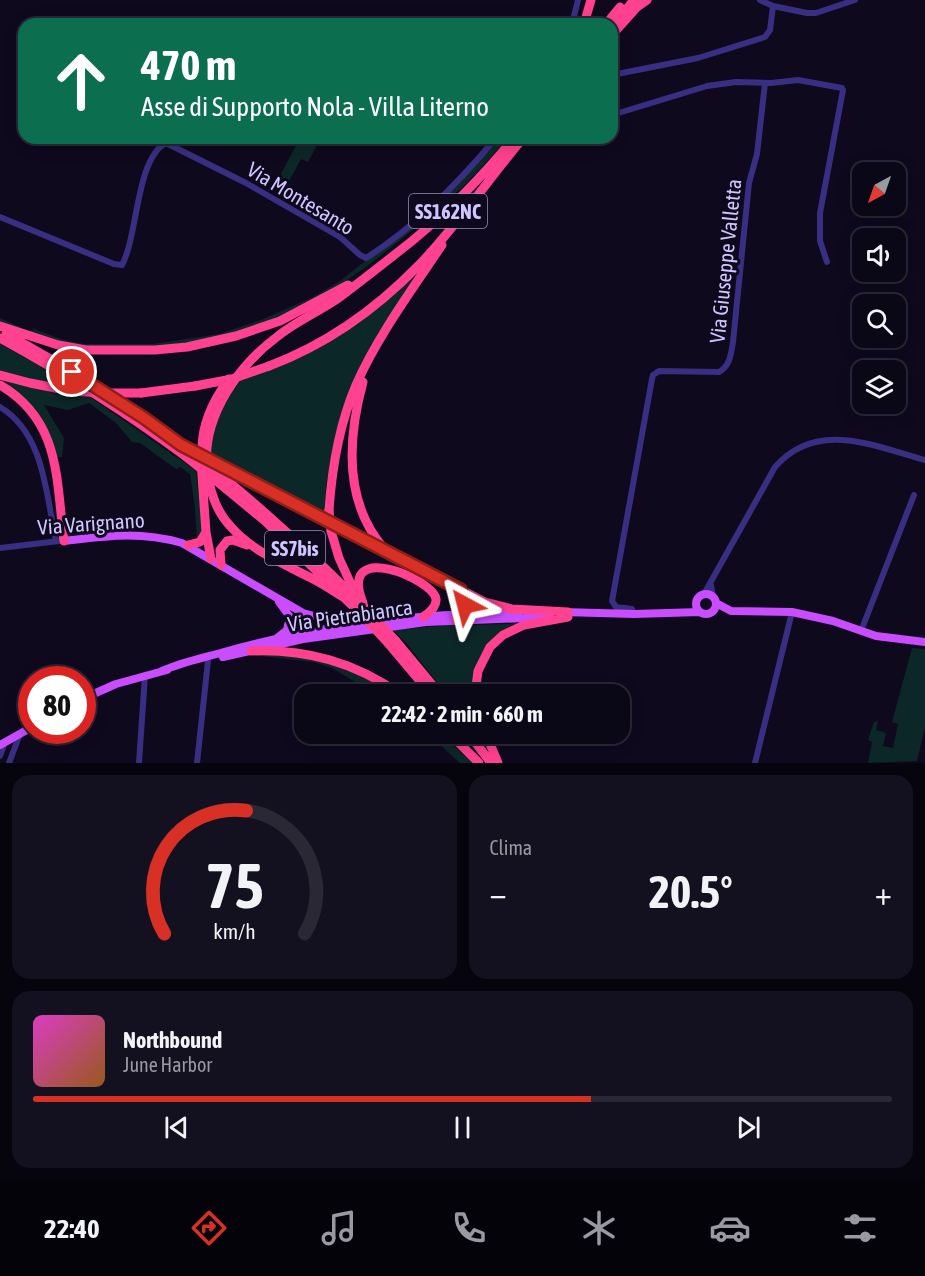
<!DOCTYPE html>
<html lang="it">
<meta charset="utf-8">
<style>
:root{--surface:#0a0716;--page:#13101f;--text:#f1f3f6;--muted:#9999a1;--line:#2a2835;--accent:#d93025}
body{margin:0;font-family:"Asap Condensed",sans-serif;background:var(--page);color:var(--text);height:100vh;display:flex;flex-direction:column;font-size:22px;white-space:nowrap}
*{box-sizing:border-box;margin:0}
p{font-size:20px;color:var(--muted)}
.icon{flex:none;width:33px;height:33px;fill:none;stroke:currentColor;stroke-width:2;stroke-linecap:round;stroke-linejoin:round}
.map{position:relative;height:763px;overflow:hidden}
.side{display:flex;flex-direction:column;gap:12px;padding:12px;background:#06040c;flex:1}
.side>*{flex:none}
.banner{position:absolute;left:18px;top:18px;width:600px;height:126px;border-radius:18px;box-shadow:0 3px 15px #0003,0 0 0 2px var(--line);background:#0b6e4f;color:#fff;overflow:hidden}
.needle{width:39px;rotate:220deg}
.controls{position:absolute;left:852px;top:162px;display:grid;gap:12px}
.controls a{display:grid;place-items:center;width:54px;height:54px;border-radius:12px;background:var(--surface);box-shadow:0 3px 15px #0003,0 0 0 2px var(--line);font-size:30px}
.speed{position:absolute;left:18px;top:666px;display:flex;gap:12px;font-size:30px;font-weight:700;text-align:center}
.speed>*{display:grid;place-content:center;width:78px;height:78px;border-radius:50%;background:var(--surface);box-shadow:0 3px 15px #0003,0 0 0 2px var(--line);line-height:1}
.speed .limit{border:9px solid #d22;background:#fff;color:#111}
.pin{position:absolute;display:grid;place-items:center;width:51px;height:51px;color:#fff;margin:-26px;border:3px solid #fff;border-radius:50%;box-shadow:0 2px 6px #0007}
.me{position:absolute;width:66px;margin:-33px;rotate:322deg;stroke-linejoin:round;filter:drop-shadow(0 0 4px #0008)}
.turn{display:flex;align-items:center;gap:21px;height:126px;padding:0 24px;font-size:27px}
.turn .icon{width:78px;height:78px;stroke-width:2.5}
.turn b{display:block;font-size:42px;line-height:51px}
.big{font-size:45px;font-weight:700;line-height:1.1}
.side .widget{flex:1;display:flex;flex-direction:column;justify-content:center;gap:9px;min-width:0;padding:0 21px;border-radius:18px;background:var(--page)}
.side .dial{align-items:center;gap:0}
.dial svg{height:156px;overflow:visible;fill:none;stroke:var(--line);stroke-width:7;stroke-linecap:round;text-anchor:middle}
.dial text{fill:var(--text);stroke:none}
.song{display:flex;align-items:center;gap:18px}
.cover{width:72px;height:72px;border-radius:9px;background:linear-gradient(135deg,hsl(310 70% 55%),hsl(30 70% 35%))}
.played{height:6px;border-radius:3px;background:linear-gradient(90deg,var(--accent) 65%,var(--line) 65%)}
.keys{display:flex;justify-content:space-around;direction:ltr}
.heat{display:flex;justify-content:space-between;align-items:center;font-size:33px;direction:ltr}
.side .tiles{flex:1;display:grid;gap:12px;grid-template-columns:1fr 1fr}
.widget:last-child{grid-column:span 2}
.trip{position:absolute;left:294px;top:684px;width:336px;height:60px;border-radius:18px;background:var(--surface);box-shadow:0 3px 15px #0003,0 0 0 2px var(--line);font-weight:700;line-height:60px;text-align:center}
.dock{display:flex;height:96px;justify-content:space-around;align-items:center;background:#040309;color:var(--muted)}
.dock .icon{width:42px;height:42px}
.dock .current{color:var(--accent)}
.dock b{font-size:27px;color:var(--text)}
.map>svg:first-child{display:block}
.green{fill:#0c2728}
.lines{fill:none;stroke-linecap:round;stroke-linejoin:round}
.minor{stroke:#382f82;stroke-width:6}
.major{stroke:#c94dff;stroke-width:8}
.highway{stroke:#ff418f;stroke-width:9}
.highway-bridge{stroke:#ff418f;stroke-width:9}
.route-casing{stroke:#8d1f18;stroke-width:15}
.route{stroke:#d93025;stroke-width:10}
.labels{text-anchor:middle;dominant-baseline:central;stroke-width:6;stroke-linejoin:round;paint-order:stroke}
.shield{fill:#0e091d;stroke:#968dbb;stroke-width:1.5}
.shield-label{font-size:20px;font-weight:bold;fill:#d0c6ff}
.street-label{font-size:21px;fill:#d0c6ff;stroke:#0e091d}
</style>
<div class="map">
<svg width="925" height="763" viewBox="0 0 925 763">
<rect width="100%" height="100%" fill="#0e091d"/>
<!-- green -->
<path class="green" d="M300,138H321L308,162L301,159L288,183L294,187L289,196L282,192L283,189L275,185Z
M498,138H507C481,171 449,201 416,227C389,250 362,271 332,290C257,336 162,358 74,345C50,342 24,330 0,323V318L29,331L34,329L61,339L84,344H153L219,334L261,320L313,297L340,281L413,223Z
M419,271L389,317L336,434L326,484L325,516L209,454L211,438L221,409L237,380L295,358Z
M0,344L45,368L75,388L50,384L0,372Z
M0,378L39,389L90,397L196,471L203,531L197,541L195,508L190,474L180,467L177,469L173,467L140,443L132,442L116,423L89,403L68,410L44,405L64,438L62,457H57L48,432L0,382Z
M515,624L497,636L472,694H446L407,644L393,630L449,625Z
M912,648L925,649V727L917,761L868,763L872,742L868,740L874,722L878,721L876,730L886,733L883,746L893,748L898,724L892,722Z
M277,654L325,661L370,680L394,694H375L332,668L313,662L252,655Z
M428,734H444L454,746L473,763H460Z"/>
<g class="lines">
<!-- minor -->
<path class="minor" d="M760,0L773,6
M572,24L578,0
M612,75L698,58L765,37L770,30L773,6L807,13H816L855,0
M612,115L707,86L736,82L771,83L798,80L842,88L843,90L820,213V241L827,262
M0,217L114,264L122,265C138,236 136,158 166,143L246,183L340,237L360,255L366,258C414,228 460,181 496,138
M0,407C45,434 46,496 56,541
M0,548L59,541
M711,585L713,597
M704,594L775,467C817,419 873,446 925,460
M634,614L632,609L616,607L612,601L652,379L653,375L659,371L719,372C730,366 731,354 733,342L749,183L757,154L765,83
M861,631L914,495
M0,756L5,742
M9,763L20,734
M139,763L145,675
M197,763L208,661
M755,763L792,612"/>
<!-- major -->
<path class="major" d="M64,541C107,536 139,531 182,543L303,613L343,624
M696 604a10 10 0 1 1 20 0a10 10 0 1 1-20 0Z
M716,603L731,611L792,612L833,621L876,636L925,642
M563,612L634,614L700,612
M277,638L287,630L290,617L279,602
M223,657L303,639L426,622L550,617
M162,671C182,662 203,658 224,652C319,625 419,613 518,613
M82,699L116,684L167,670
M0,745L32,727"/>
<!-- highway -->
<path class="highway" d="M615,23L634,0
M584,24L591,0
M606,24L620,7
M612,35L637,7L647,0
M0,326L58,345L86,350H155L187,347L236,336L280,321L348,285
M6,334C67,367 125,404 181,445
M0,338C64,373 126,412 185,456
M269,366C325,345 376,309 418,266C456,227 488,180 523,138
M0,375L30,383L71,391
M363,382C348,437 343,499 382,546
M0,385C61,421 56,479 64,541
M141,393L195,386
M202,449C202,424 214,399 229,379
M227,469L485,602L512,609L568,612
M229,482C276,521 321,563 365,608
M225,488L265,521L360,613
M329,510C332,467 339,425 356,385C377,337 413,288 442,245
M331,531L339,558L355,593
M206,532L211,559
M188,545L200,542L206,532L201,462
M221,565L220,550L227,541L233,540L247,545
M348,600C336,593 325,585 313,579C284,564 254,552 232,528C215,511 209,490 207,467C202,416 239,365 278,336C297,321 320,311 340,297C364,279 388,260 412,241C450,210 483,176 514,138
M363,603C337,538 433,579 436,599C437,607 429,613 423,617
M456,620C465,610 466,603 461,590
M396,641L440,694
M388,643L431,694
M251,651C307,649 354,662 400,694
M475,694L478,671L490,647L503,635L524,625L568,617
M450,734L479,763
M469,734L491,763
M486,734L498,763"/>
<!-- highway-bridge -->
<path class="highway-bridge" d="M195,386L232,379L269,366
M71,391L104,393H141
M181,445L229,482
M200,454L227,469
M185,456L225,488
M329,510L331,531
M365,608L396,641
M360,613L388,643"/>
</g>
<g class="lines">
<defs>
<path id="route" d="M72,372L144,418L181,445L461,590L465,605"/>
</defs>
<!-- route casing -->
<use href="#route" class="route-casing"/>
<!-- route -->
<use href="#route" class="route"/>
</g>
<g class="labels">
<!-- shield labels -->
<g class="shield">
<rect x="409" y="194" width="78" height="34" rx="4.5"/>
<rect x="265" y="531" width="60" height="34" rx="4.5"/>
</g>
<g class="shield-label">
<text x="448" y="211">SS162NC</text>
<text x="295" y="548">SS7bis</text>
</g>
<!-- street labels -->
<g class="street-label">
<text transform="translate(301 198) rotate(31)">Via Montesanto</text>
<text transform="translate(725 261) rotate(-84)">Via Giuseppe Valletta</text>
<text transform="translate(91 523) rotate(-4)">Via Varignano</text>
<text transform="translate(350 615) rotate(-8)">Via Pietrabianca</text>
</g>
</g>
</svg>
<div class="controls">
<a><svg class="needle" viewBox="-14 -14 28 28"><path d="M0-13l5 13h-10z" fill="#e53935"/><path d="M0 13l5-13h-10z" fill="#9999a1"/></svg></a>
<a><svg class="icon" aria-label="sound" viewBox="0 0 24 24"><path d="M4 9h4l5-4v14l-5-4H4zM17 9q2 3 0 6"/></svg></a>
<a><svg class="icon" aria-label="search" viewBox="0 0 24 24"><circle cx="10" cy="10" r="6"/><path d="M15 15l6 6"/></svg></a>
<a><svg class="icon" aria-label="layers" viewBox="0 0 24 24"><path d="M12 4l9 5-9 5-9-5zM3 14l9 5 9-5"/></svg></a>
</div>
<div class="speed"><div class="limit">80</div></div>
<div class="pin" style="left:72px;top:372px;background:#d93025"><svg class="icon" aria-label="arrive" viewBox="0 0 24 24"><path d="M6 21V4h12l-3 4 3 4H6"/></svg></div>
<svg class="me" style="left:465px;top:605px" viewBox="-20 -20 40 40"><path d="M0-17L14 15 0 8-14 15z" fill="#d93025" stroke="#fff" stroke-width="4"/></svg>
<div class="trip">22:42 · 2 min · 660 m</div>
<div class="banner">
<div class="turn"><svg class="icon" aria-label="ahead" viewBox="0 0 24 24"><path d="M12 20V5M6 11l6-6 6 6"/></svg><div><b>470 m</b>Asse di Supporto Nola - Villa Literno</div></div>
</div>
</div>
<section class="side">
<div class="tiles">
<div class="widget dial"><svg viewBox="0 0 100 80">
<path d="M14 69A42 42 0 1 1 86 69"/>
<path d="M14 69A42 42 0 0 1 56 6" stroke="#d93025"/>
<text x="50" y="56" font-size="32" font-weight="700">75</text>
<text x="50" y="72" font-size="11">km/h</text>
</svg></div>
<div class="widget"><p>Clima</p>
<div class="heat"><a>−</a><b class="big">20.5°</b><a>+</a></div>
</div>
<div class="widget">
<div class="song"><i class="cover"></i><div><b>Northbound</b><p>June Harbor</p></div></div>
<div class="played"></div>
<div class="keys"><svg class="icon" aria-label="previous" viewBox="0 0 24 24"><path d="M18 5L8 12l10 7zM5 5v14"/></svg><svg class="icon" aria-label="pause" viewBox="0 0 24 24"><path d="M8 5v14M16 5v14"/></svg><svg class="icon" aria-label="next" viewBox="0 0 24 24"><path d="M6 5l10 7-10 7zM19 5v14"/></svg></div>
</div>
</div>
</section>
<nav class="dock">
<b>22:40</b>
<svg class="icon current" aria-label="directions" viewBox="0 0 24 24"><path d="M12 3l9 9-9 9-9-9zM9 14v-3h6M13 9l2 2-2 2"/></svg>
<svg class="icon" aria-label="music" viewBox="0 0 24 24"><path d="M9 18V5l10-2v13"/><circle cx="6" cy="18" r="3"/><circle cx="16" cy="16" r="3"/></svg>
<svg class="icon" aria-label="phone" viewBox="0 0 24 24"><path d="M5 4h4l2 5-3 2q2 4 5 5l2-3 5 2v4C11 20 4 13 5 4z"/></svg>
<svg class="icon" aria-label="climate" viewBox="0 0 24 24"><path d="M12 3v18M4 7l16 10M4 17L20 7"/></svg>
<svg class="icon" aria-label="car" viewBox="0 0 24 24"><path d="M5 17H2v-5l4-1 3-4h7l3 4 3 1v5h-3M9 17h6M6 11h13"/><circle cx="7" cy="17" r="2"/><circle cx="17" cy="17" r="2"/></svg>
<svg class="icon" aria-label="filters" viewBox="0 0 24 24"><path d="M4 7h16M4 17h16"/><circle cx="9" cy="7" r="2"/><circle cx="15" cy="17" r="2"/></svg>
</nav>
